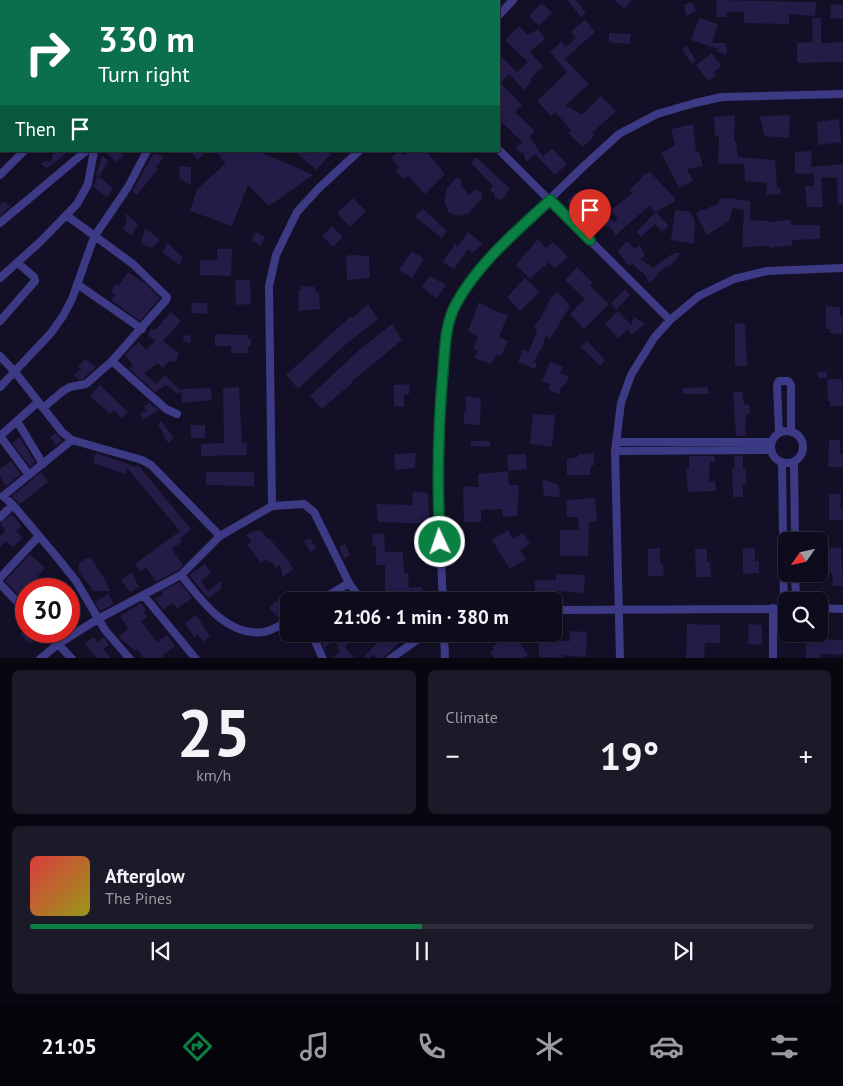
<!DOCTYPE html>
<meta charset="utf-8">
<style>
:root{--surface:#0e0b1c;--page:#1c1929;--text:#f1f3f6;--muted:#9b9ba3;--line:#2e2b3b;--accent:#0b8043}
body{margin:0;font-family:"PT Sans",sans-serif;background:var(--page);color:var(--text);height:100vh;display:flex;flex-direction:column;font-size:19px;white-space:nowrap}
*{box-sizing:border-box;margin:0}
p{font-size:16px;color:var(--muted)}
.icon{flex:none;width:28px;height:28px;fill:none;stroke:currentColor;stroke-width:2;stroke-linecap:round;stroke-linejoin:round}
.map{position:relative;height:658px;overflow:hidden}
.details{display:flex;flex-direction:column;gap:12px;padding:12px;background:#08060f;flex:1}
.details>*{flex:none}
.top-card{position:absolute;left:0px;top:0px;width:500px;height:152px;box-shadow:0 1px 4px #0004,0 0 0 1px var(--line);background:#0b6e4f;color:#fff;overflow:hidden}
.needle{width:32px;rotate:236deg}
.fabs{position:absolute;left:778px;top:532px;display:grid;gap:10px}
.fabs a{display:grid;place-items:center;width:50px;height:50px;border-radius:8px;background:var(--surface);box-shadow:0 1px 4px #0004,0 0 0 1px var(--line);font-size:25px}
.speed{position:absolute;left:15px;top:578px;display:flex;gap:10px;font-size:25px;font-weight:700;text-align:center}
.speed>*{display:grid;place-content:center;width:65px;height:65px;border-radius:50%;background:var(--surface);box-shadow:0 1px 4px #0004,0 0 0 1px var(--line);line-height:1}
.speed .limit{border:8px solid #d22;background:#fff;color:#111}
.pin{position:absolute;display:grid;place-items:center;width:42px;height:42px;color:#fff;margin:-51px -21px;border-radius:50% 50% 50% 0;rotate:-45deg;box-shadow:0 0 5px #0007}
.pin .icon{rotate:45deg}
.me{position:absolute;width:55px;margin:-28px;rotate:357deg;stroke-linejoin:round;filter:drop-shadow(0 0 4px #0008)}
.turn{display:flex;align-items:center;gap:18px;height:105px;padding:0 15px;font-size:22px}
.turn .icon{width:65px;height:65px;stroke-width:2.5}
.turn b{display:block;font-size:35px;line-height:42px}
.then{display:flex;align-items:center;height:48px;padding:0 15px;background:#0003;gap:10px;font-size:19px}
.big{font-size:38px;font-weight:700;line-height:1.1}
.details .widget{flex:1;display:flex;flex-direction:column;justify-content:center;gap:8px;min-width:0;padding:0 18px;border-radius:8px;background:var(--page)}
.details .dial{align-items:center;gap:0}
.dial b{font-size:65px;line-height:1}
.song{display:flex;align-items:center;gap:15px}
.cover{width:60px;height:60px;border-radius:8px;background:linear-gradient(135deg,hsl(0 70% 55%),hsl(60 70% 35%))}
.played{height:5px;border-radius:2px;background:linear-gradient(90deg,var(--accent) 50%,var(--line) 50%)}
.keys{display:flex;justify-content:space-around;direction:ltr}
.heat{display:flex;justify-content:space-between;align-items:center;font-size:28px;direction:ltr}
.details .tiles{flex:1;display:grid;gap:12px;grid-template-columns:1fr 1fr}
.widget:last-child{grid-column:span 2}
.trip{position:absolute;left:280px;top:592px;width:282px;height:50px;border-radius:8px;background:var(--surface);box-shadow:0 1px 4px #0004,0 0 0 1px var(--line);font-weight:700;line-height:50px;text-align:center}
.menu{display:flex;height:80px;justify-content:space-around;align-items:center;background:#06040b;color:var(--muted)}
.menu .icon{width:35px;height:35px}
.menu .on{color:var(--accent)}
.menu b{font-size:22px;color:var(--text)}
.map>svg:first-child{display:block}
.building{fill:#241b47}
.lines{fill:none;stroke-linecap:round;stroke-linejoin:round}
.path{stroke:#2fb8b0;stroke-width:1;stroke-dasharray:2.5 4;stroke-linecap:butt}
.minor{stroke:#3d3a85;stroke-width:8}
.route-casing{stroke:#07532c;stroke-width:12}
.route{stroke:#0b8043;stroke-width:9}
</style>
<div class="map">
<svg width="843" height="659" viewBox="0 0 843 659">
<rect width="100%" height="100%" fill="#130f26"/>
<!-- building -->
<path class="building" d="M567,0H576L586,13L581,17Z
M614,0H632L624,9Z
M716,0L816,2L815,16L789,14V24L744,23V12H727V17H717Z
M692,2L696,11L686,16L684,5Z
M542,3L552,13L539,26L529,16Z
M831,4L843,5V19L830,18Z
M699,18L718,24L712,43H726L727,55L716,51L719,49L691,40Z
M812,18H821V43L843,42V62L797,63V43L813,42Z
M585,20L595,32L565,59L589,84L566,105L582,115L601,96L616,111L592,133L595,135L583,147L568,133L571,130L555,112L551,116L537,101L567,72L550,52L561,42L566,47L576,38L571,32Z
M519,26L528,35L538,29L545,39L530,52L543,66L530,80L532,82L524,90L509,74L501,83L522,105L515,112L535,131L530,137L543,157L552,148L567,164L555,175L535,154L526,162L523,152L521,154L516,147L523,143L503,123L499,126V54L517,72L528,62L505,40Z
M609,33L631,34L630,44L609,42Z
M687,46L696,61L692,64L682,49Z
M712,53L721,66L714,72L716,75L708,81L696,65Z
M735,115L734,142H736L738,157L775,160L777,188H780L781,194L766,195L767,183L745,181L744,164H718L719,136H715L714,117Z
M790,115L789,138L764,136L760,116Z
M839,119L841,142L818,145L817,122Z
M693,124L696,152L699,151L703,166L687,169L693,181L679,188L661,153L675,145L671,129Z
M54,151H69L47,168L40,164L45,161L51,162Z
M105,151H125L121,159H119L116,162Z
M190,151H207L197,160Z
M215,151H258L313,175L269,206L248,185L232,226L190,211L197,189L226,163Z
M295,151H334L316,170Z
M400,151L404,156L410,151H426L445,174L425,194L408,176L403,179L396,170L399,168L391,157Z
M812,151L811,167L843,164V204L838,205L837,178L821,177L823,207H807L805,186H814V174L795,173V152Z
M154,153L164,157L156,167L158,168L154,174L137,195L132,191Z
M102,156L108,160L100,176L96,175Z
M476,157L510,189L501,201L500,199H495L494,194L490,190L493,186L471,163Z
M179,166L191,167V185L180,179Z
M650,172L675,198V201L655,212L649,206L615,236L612,229L594,219L588,225L570,208L568,200L575,193L579,198L583,194L614,222L618,219L611,210L633,193L629,190L643,177L642,176Z
M98,176L113,188L107,197L93,187Z
M457,177L462,180L460,184L469,195L475,190L482,192V198L469,213L460,216L449,213L444,201L447,188Z
M353,198L366,211L350,227L337,213Z
M728,198L750,201V220L768,221V222L791,220V225H820V239L792,240V245L770,248V246L742,247L744,210L733,208L729,221L707,235L695,212L699,213V210H704L719,203V199Z
M5,201L10,207L0,216V205Z
M423,209L447,231L442,238L414,216Z
M675,210L688,211L695,219L694,244L671,240Z
M656,212L669,226L662,232L655,224L641,237L636,232Z
M125,213L138,224L132,235L123,230L127,221Z
M332,226L343,237L333,247L322,236Z
M145,228L160,240L152,248L141,244Z
M256,232L265,237L261,246L252,240Z
M468,232L483,244L472,253L468,249L454,269L443,262L455,244L458,246Z
M538,239L546,248L553,242L568,257L555,269L548,262L545,267L544,266L530,279L516,265Z
M627,241L635,249L640,245L645,256L640,259L653,268L669,256L675,253H681L670,267L668,265L656,275L657,276L650,283L642,271L641,272L633,264L629,266L617,251Z
M167,242L182,257L180,265L163,253Z
M217,249H232L231,276L200,275V260H217Z
M412,251L424,259L412,278L399,270Z
M351,255L369,256L370,278L347,280L346,256Z
M577,267L593,283L590,286L609,304L584,329L570,314L585,299L565,280Z
M128,272L146,284L160,298L140,321L111,300L115,295L111,292L116,284L118,286Z
M430,276L446,285L437,298L430,294L422,286Z
M525,278L540,292L520,311L507,297Z
M235,280H250L251,304L236,305Z
M301,286L315,287V291L319,292L320,309L299,311L298,291H301Z
M625,289L630,295L616,310L611,303Z
M558,292L570,306L550,339L546,336L541,351L540,350L534,362L537,363L535,369L518,362L523,349L529,352L537,330L534,326L540,319L551,298Z
M479,302L493,310L508,315L499,337L508,341L501,356L496,355L491,364L474,358L478,350H473L478,337L468,331Z
M191,303H207L208,314L192,313Z
M368,304L378,319L344,346L298,389L286,375L351,316L352,318Z
M826,306L840,307V316H843L842,334L830,333V329H826Z
M618,311L631,325L634,317L645,324L631,335L628,329L618,338L605,324Z
M171,312L181,321L163,341L179,353L176,361L168,362L163,368L158,363L144,373L156,384L165,375L181,391L178,394L166,385L155,392L129,368L133,366L125,355L138,342L146,350L155,341L148,335L151,328L155,330Z
M735,323L745,324L747,366H735Z
M392,324L402,340L351,382L352,383L322,409L310,396L358,351Z
M215,334L248,335V339H251V346L248,347V353H231V346H215Z
M184,335L191,336V343L183,341Z
M587,341L605,360L600,366L581,347Z
M85,359L96,367L83,379L79,380L74,375L81,369L78,367Z
M550,361L563,367L560,373L569,377L566,385L564,384L563,387H561L559,394L549,390L550,384L542,381Z
M827,371V378H818L817,372Z
M827,379H842L843,406H830V401H828Z
M410,384L409,394L404,395V407L394,406V385Z
M100,385L128,412L121,418L114,411L110,414L90,396Z
M239,387L242,443H247V455L201,456V444L224,443L223,388Z
M708,387L709,394H683L682,388Z
M211,388L212,400L182,403L181,389Z
M742,391L744,404L749,405L750,413L746,414L745,436H736L733,393Z
M465,396L481,398L480,425L464,424V412H466Z
M150,402L153,407L155,406L158,410L143,420L140,414L146,411L144,406Z
M533,414L555,415L552,447L530,444Z
M161,421L174,438L168,443L158,424Z
M190,425H205V438H191Z
M56,433L62,441L56,445L50,437Z
M20,437L35,462L30,467L12,443Z
M829,440H840V454L843,453V467H828Z
M471,441H489L491,447L471,446Z
M96,453L136,467L138,465L191,529L180,539L182,542L172,549L183,565L178,570L156,582L146,567L141,571L135,564L180,531L127,468L125,474L93,463Z
M416,453L415,468L395,470L394,454Z
M594,453V465L591,466L590,475H567V459L578,457V454Z
M526,454L527,469L508,471L507,455Z
M689,456H714L715,462H710L709,481H715L716,491L688,492L686,469H689Z
M734,456H743V469H746V484H743V497H733L732,469H735Z
M11,461L21,474L6,486L0,477V469Z
M508,471L509,485H519L517,516L503,517L502,509L481,510V522H464L463,486L479,487L478,474Z
M41,472L48,482L20,504L12,496Z
M206,472H254V486L206,485Z
M542,479L559,485L560,497L544,496Z
M413,491L428,493L429,524L378,522L376,504L412,505Z
M829,494H841L840,508H842L843,520H829Z
M595,498L597,521L589,522L588,556H560V530H579L578,517H567L566,500Z
M12,514L22,526L16,531L23,538L13,547L6,541L0,547V536L5,531L0,522Z
M508,530L513,539L523,533L530,544L520,550L526,559L510,569L492,540Z
M253,531H261L268,539H270L288,560L293,569L283,577L280,565L276,568L272,561L270,563L266,559L261,563L247,545L251,542L247,535Z
M384,533L385,552H403L404,573H408L409,588L422,587L423,598L385,601V565H376V546H373L372,534Z
M310,538L316,548L310,552L304,541Z
M345,544L350,555L344,558L339,547Z
M829,547L841,548L843,586H833L832,573H829Z
M660,548V563H663L664,576H648V549Z
M743,548H755V561H759V573L743,574Z
M695,549H707V562H710L711,577H696Z
M30,554L45,568L38,576L45,583L39,589L34,584L30,589H26V598L24,601L5,581Z
M91,558L106,581L110,591H93L79,572V563L85,559Z
M205,564L211,573L201,581L208,591L221,581V589L208,598L189,575Z
M132,573L139,587L130,592L121,580Z
M556,574L585,575L584,593L555,591L552,594H535V580H556Z
M180,582L192,598L177,609L173,603L163,610L155,599L163,594L162,591Z
M108,594L114,604L100,611L95,602Z
M278,600L287,611L278,617L269,608Z
M141,603L146,611L144,612L147,617L141,621L157,642L167,635L175,646L159,659H144L138,650L136,652L119,637L128,628L120,616Z
M196,615L210,636L203,642L197,634L194,637L185,623Z
M687,624L720,625V643H705L704,659H686Z
M749,624L762,625V645L748,644Z
M23,631H40L41,633L31,644L20,635Z
M570,631L587,632L586,657L563,655V658L539,657V640L570,641Z
M318,634H371L361,642L357,635L345,647L355,659H332L340,652L335,640L324,648Z
M389,634H409L382,659H377L373,655L369,659H362L379,641L381,643L389,636Z
M511,634H514L528,655L522,659H495L490,652L494,650L492,647Z
M805,634H823V639L843,640V655L821,654V659H806Z
M94,637L98,642L104,637L109,645L103,649L112,659H97L85,643Z"/>
<g class="lines">
<!-- path -->
<path class="path" d="M148,0V1"/>
<!-- minor -->
<path class="minor" d="M13,0L14,1
M94,0V1
M0,1L1,0
M56,1L58,0
M172,1L174,0
M208,1L210,0
M269,1L270,0
M499,15L513,0
M0,59L1,58
M0,74L1,75
M0,126L1,125
M499,150L670,320
M0,175L24,151
M0,223L86,151
M0,278L40,242L77,204L88,184L94,151
M77,284L142,329
M0,321L35,281L34,277L18,263
M0,356L15,372L62,432L72,440L142,460L151,465L220,536L272,506L304,504L314,512L349,583L362,601
M112,361L166,409L177,414
M0,387L51,333L63,316L72,299L94,237L128,187L147,151
M43,408L63,391L70,387L86,384L112,361L166,300L167,297L133,264L66,215
M17,421L43,464
M771 447a16 16 0 1 1 32 0a16 16 0 1 1-32 0Z
M779,433L777,385L779,381H788L791,385V432
M0,436L38,402
M0,436L29,475
M72,440L3,496L13,505L56,556L76,581L105,630L130,659
M616,442H772
M615,451L771,450
M782,462L784,609
M794,462L795,541
M272,506L269,286L276,255L297,212L318,189L359,151
M0,517L13,505
M795,574L796,601
M181,575C201,600 227,637 264,632C274,630 281,625 289,620
M0,578L39,536
M0,584L26,611
M144,596L196,659
M319,601L349,583
M443,601L438,502L441,399L446,333L455,306L469,282L508,239L585,165L619,134L657,114L695,103L722,97L843,94
M773,608V659
M819,608L843,609
M554,610L786,609
M46,631L72,659
M312,634L323,659
M444,634L445,659
M40,659L58,644L98,619L181,575L220,536
M390,659L417,640L422,634
M620,659L615,451L621,403L631,375L654,338L670,320L699,296L734,279L767,271L843,268"/>
</g>
<g class="lines">
<defs>
<path id="route" d="M440,542C437,485 438,427 443,371C445,348 445,324 456,304C478,263 517,231 550,200L590,240"/>
</defs>
<!-- route casing -->
<use href="#route" class="route-casing"/>
<!-- route -->
<use href="#route" class="route"/>
</g>
</svg>
<div class="fabs">
<a><svg class="needle" viewBox="-14 -14 28 28"><path d="M0-13l5 13h-10z" fill="#e53935"/><path d="M0 13l5-13h-10z" fill="#9b9ba3"/></svg></a>
<a><svg class="icon" aria-label="search" viewBox="0 0 24 24"><circle cx="10" cy="10" r="6"/><path d="M15 15l6 6"/></svg></a>
</div>
<div class="speed"><div class="limit">30</div></div>
<div class="pin" style="left:590px;top:240px;background:#d93025"><svg class="icon" aria-label="arrive" viewBox="0 0 24 24"><path d="M6 21V4h12l-3 4 3 4H6"/></svg></div>
<svg class="me" style="left:440px;top:542px" viewBox="-20 -20 40 40"><circle r="17" fill="#0b8043" stroke="#fff" stroke-width="3"/><path d="M0-11L8 9 0 5-8 9z" fill="#fff"/></svg>
<div class="trip">21:06 · 1 min · 380 m</div>
<div class="top-card">
<div class="turn"><svg class="icon" aria-label="right" viewBox="0 0 24 24"><path d="M7 20v-9h11M14 6l5 5-5 5"/></svg><div><b>330 m</b>Turn right</div></div>
<div class="then">Then<svg class="icon" aria-label="arrive" viewBox="0 0 24 24"><path d="M6 21V4h12l-3 4 3 4H6"/></svg></div>
</div>
</div>
<section class="details">
<div class="tiles">
<div class="widget dial"><b>25</b><p>km/h</p></div>
<div class="widget"><p>Climate</p>
<div class="heat"><a>−</a><b class="big">19°</b><a>+</a></div>
</div>
<div class="widget">
<div class="song"><i class="cover"></i><div><b>Afterglow</b><p>The Pines</p></div></div>
<div class="played"></div>
<div class="keys"><svg class="icon" aria-label="previous" viewBox="0 0 24 24"><path d="M18 5L8 12l10 7zM5 5v14"/></svg><svg class="icon" aria-label="pause" viewBox="0 0 24 24"><path d="M8 5v14M16 5v14"/></svg><svg class="icon" aria-label="next" viewBox="0 0 24 24"><path d="M6 5l10 7-10 7zM19 5v14"/></svg></div>
</div>
</div>
</section>
<nav class="menu">
<b>21:05</b>
<svg class="icon on" aria-label="directions" viewBox="0 0 24 24"><path d="M12 3l9 9-9 9-9-9zM9 14v-3h6M13 9l2 2-2 2"/></svg>
<svg class="icon" aria-label="music" viewBox="0 0 24 24"><path d="M9 18V5l10-2v13"/><circle cx="6" cy="18" r="3"/><circle cx="16" cy="16" r="3"/></svg>
<svg class="icon" aria-label="phone" viewBox="0 0 24 24"><path d="M5 4h4l2 5-3 2q2 4 5 5l2-3 5 2v4C11 20 4 13 5 4z"/></svg>
<svg class="icon" aria-label="climate" viewBox="0 0 24 24"><path d="M12 3v18M4 7l16 10M4 17L20 7"/></svg>
<svg class="icon" aria-label="car" viewBox="0 0 24 24"><path d="M5 17H2v-5l4-1 3-4h7l3 4 3 1v5h-3M9 17h6M6 11h13"/><circle cx="7" cy="17" r="2"/><circle cx="17" cy="17" r="2"/></svg>
<svg class="icon" aria-label="filters" viewBox="0 0 24 24"><path d="M4 7h16M4 17h16"/><circle cx="9" cy="7" r="2"/><circle cx="15" cy="17" r="2"/></svg>
</nav>
